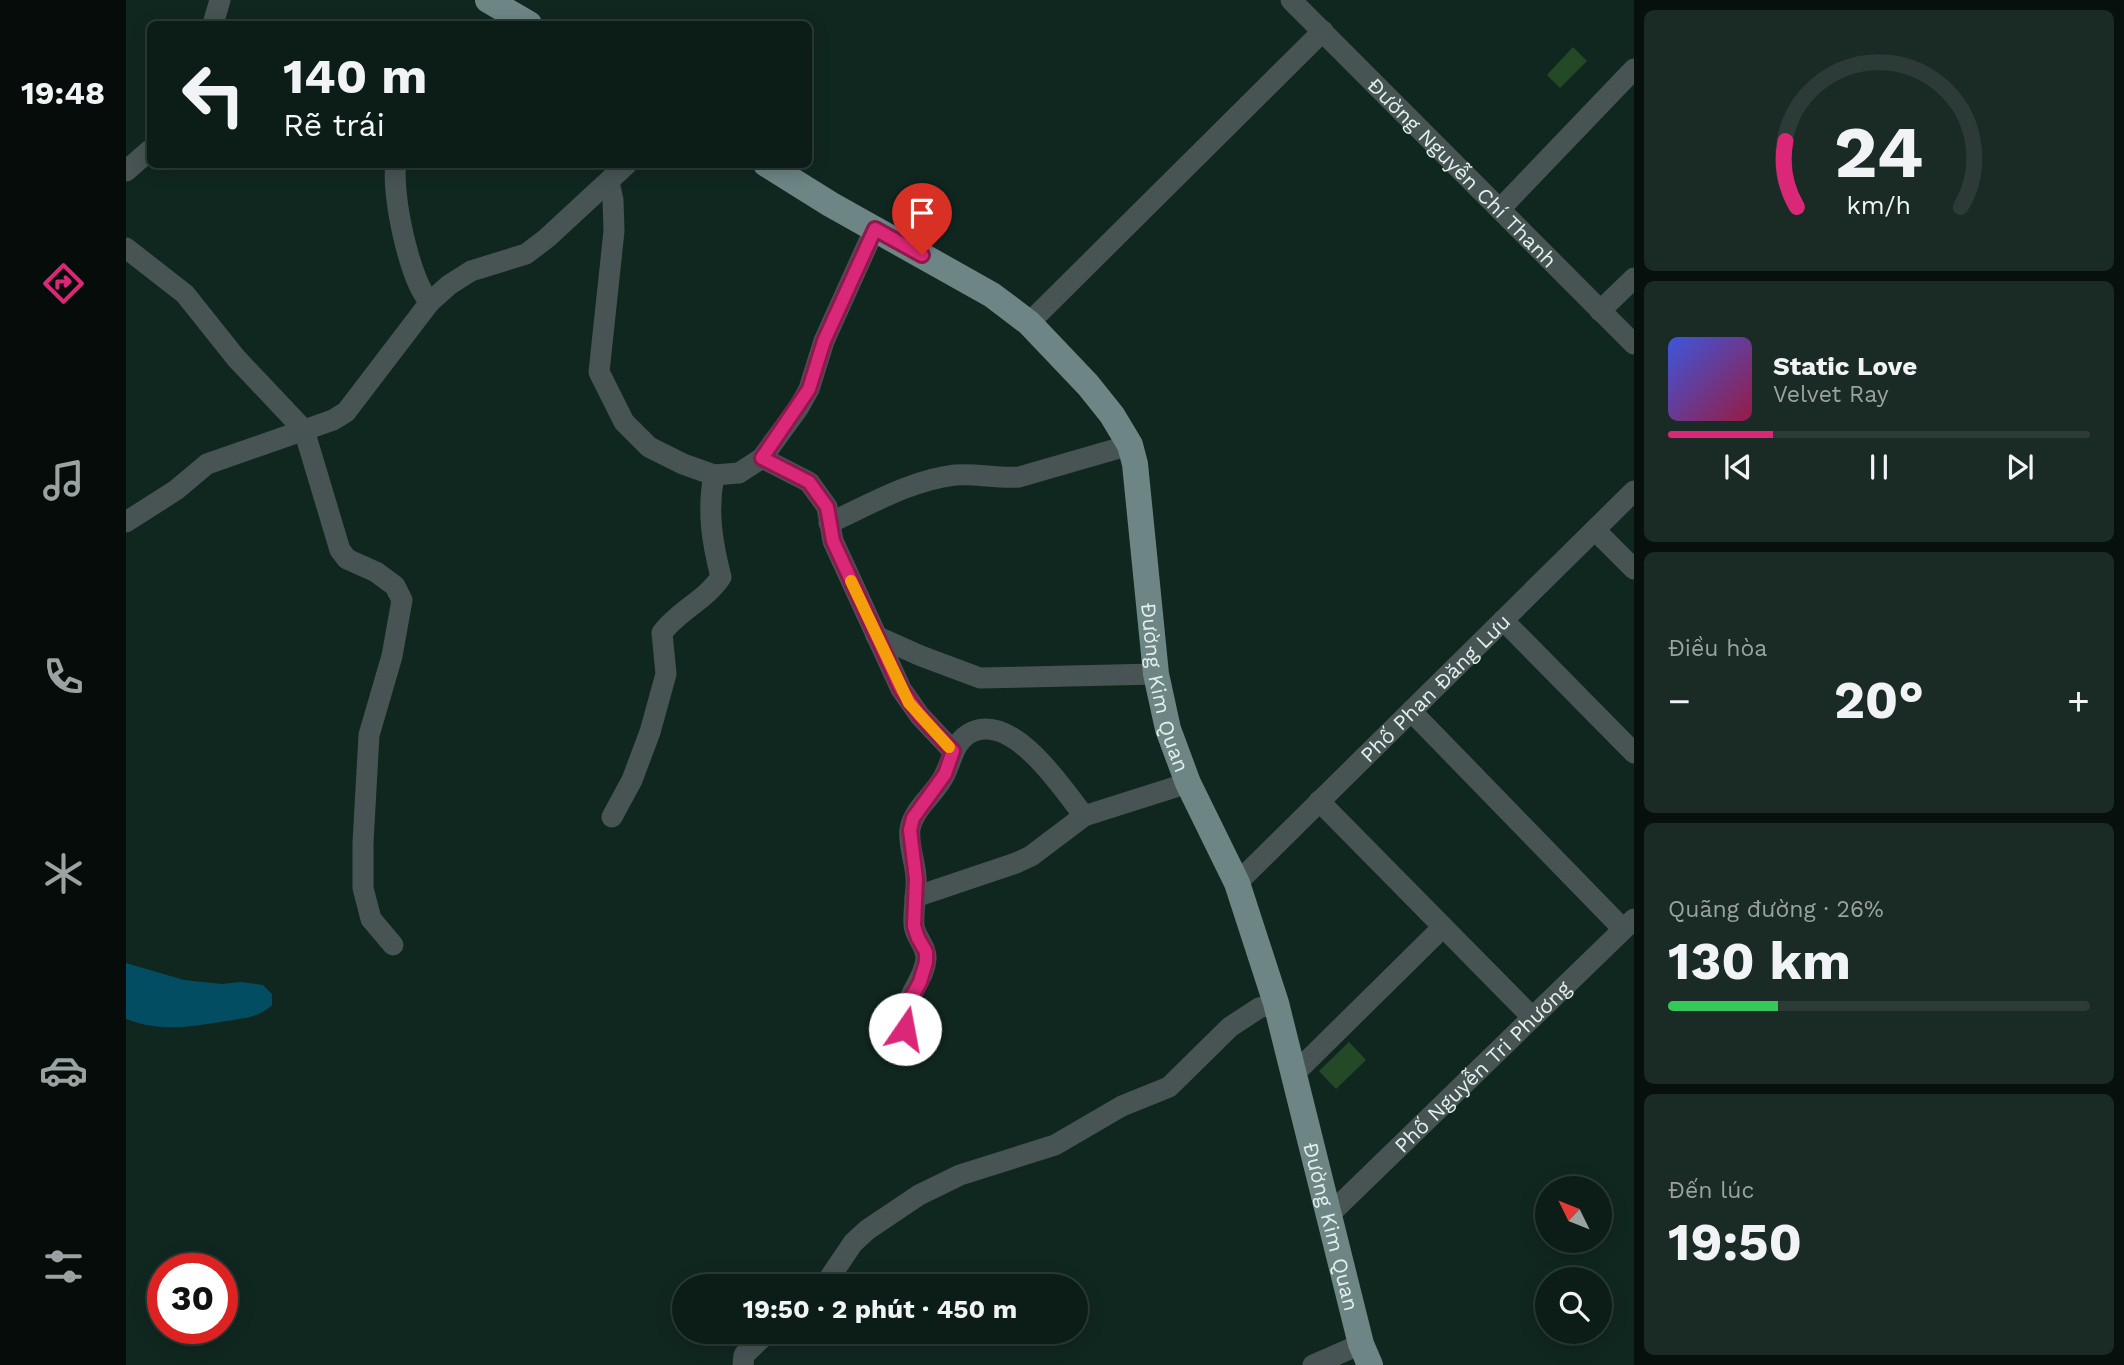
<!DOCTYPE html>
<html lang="vi">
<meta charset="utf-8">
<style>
:root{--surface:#0c1d18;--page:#1a2a25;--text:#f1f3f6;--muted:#9aa2a2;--line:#2c3b37;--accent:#db2777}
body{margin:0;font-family:"Work Sans",sans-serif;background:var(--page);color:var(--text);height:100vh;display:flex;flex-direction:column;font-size:26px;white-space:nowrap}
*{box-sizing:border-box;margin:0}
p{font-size:23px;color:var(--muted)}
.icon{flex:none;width:38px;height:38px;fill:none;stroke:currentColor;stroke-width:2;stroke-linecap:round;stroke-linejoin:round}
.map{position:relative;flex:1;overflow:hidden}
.side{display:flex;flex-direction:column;gap:10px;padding:10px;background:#07100d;width:490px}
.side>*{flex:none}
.guide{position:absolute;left:21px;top:21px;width:665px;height:147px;border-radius:10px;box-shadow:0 4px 18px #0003,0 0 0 2px var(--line);background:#0c1d18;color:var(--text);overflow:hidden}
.needle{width:46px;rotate:313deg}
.tools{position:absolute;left:1409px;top:1176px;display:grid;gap:14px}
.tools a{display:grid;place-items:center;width:77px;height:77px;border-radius:50%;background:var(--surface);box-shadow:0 4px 18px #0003,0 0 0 2px var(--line);font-size:35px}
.speed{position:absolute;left:21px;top:1253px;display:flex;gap:14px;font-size:35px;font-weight:700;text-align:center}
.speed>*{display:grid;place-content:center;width:91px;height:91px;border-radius:50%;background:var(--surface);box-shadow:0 4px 18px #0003,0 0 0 2px var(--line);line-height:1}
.speed .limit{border:10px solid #d22;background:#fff;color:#111}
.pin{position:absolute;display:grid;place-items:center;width:60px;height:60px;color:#fff;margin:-72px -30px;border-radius:50% 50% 50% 0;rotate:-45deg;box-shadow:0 0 7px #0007}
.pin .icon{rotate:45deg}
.me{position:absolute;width:77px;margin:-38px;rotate:12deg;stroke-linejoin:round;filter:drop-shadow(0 0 5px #0008)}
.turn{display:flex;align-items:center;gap:24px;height:147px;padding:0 21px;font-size:32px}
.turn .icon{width:91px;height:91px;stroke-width:2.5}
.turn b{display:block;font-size:49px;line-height:60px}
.big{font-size:52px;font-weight:700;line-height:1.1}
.side .tile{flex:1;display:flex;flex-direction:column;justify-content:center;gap:10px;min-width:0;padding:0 24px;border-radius:10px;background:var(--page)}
.side .dial{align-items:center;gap:0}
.dial svg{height:182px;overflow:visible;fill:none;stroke:var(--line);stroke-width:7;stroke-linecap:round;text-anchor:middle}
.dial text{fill:var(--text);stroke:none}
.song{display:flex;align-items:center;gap:21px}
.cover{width:84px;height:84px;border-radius:10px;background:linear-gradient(135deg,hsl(230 70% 55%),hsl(340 70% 35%))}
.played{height:7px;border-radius:4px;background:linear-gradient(90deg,var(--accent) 25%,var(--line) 25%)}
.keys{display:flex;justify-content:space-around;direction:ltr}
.heat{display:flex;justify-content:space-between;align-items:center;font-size:38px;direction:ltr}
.charge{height:10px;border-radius:5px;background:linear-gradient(90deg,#34c759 26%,var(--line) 0)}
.trip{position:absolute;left:546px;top:1274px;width:416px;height:70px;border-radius:35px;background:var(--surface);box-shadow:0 4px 18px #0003,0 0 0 2px var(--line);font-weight:700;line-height:70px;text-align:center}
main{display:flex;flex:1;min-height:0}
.tabs{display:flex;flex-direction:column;width:126px;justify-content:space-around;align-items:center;background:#050c0a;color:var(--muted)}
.tabs .icon{width:49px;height:49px}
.tabs .on{color:var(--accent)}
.tabs b{font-size:32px;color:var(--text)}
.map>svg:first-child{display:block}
.water{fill:#024d61}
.building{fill:#244927}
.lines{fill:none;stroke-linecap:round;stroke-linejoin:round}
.minor{stroke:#485454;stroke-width:21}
.major{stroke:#6d8585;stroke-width:26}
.route-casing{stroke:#8e194d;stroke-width:18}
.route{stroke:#db2777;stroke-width:12}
.slow{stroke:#f59e0b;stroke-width:12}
.labels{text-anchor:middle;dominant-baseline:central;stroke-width:7;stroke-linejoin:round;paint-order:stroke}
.street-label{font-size:21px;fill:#e2f0eb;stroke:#102720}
</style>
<main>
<nav class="tabs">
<b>19:48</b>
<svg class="icon on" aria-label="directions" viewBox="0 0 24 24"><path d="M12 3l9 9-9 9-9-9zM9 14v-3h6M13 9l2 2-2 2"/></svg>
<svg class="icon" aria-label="music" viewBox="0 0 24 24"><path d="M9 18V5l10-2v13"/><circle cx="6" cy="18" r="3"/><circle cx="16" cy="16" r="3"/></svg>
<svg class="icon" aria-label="phone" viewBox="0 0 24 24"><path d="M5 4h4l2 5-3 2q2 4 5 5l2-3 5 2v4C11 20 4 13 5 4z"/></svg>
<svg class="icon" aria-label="climate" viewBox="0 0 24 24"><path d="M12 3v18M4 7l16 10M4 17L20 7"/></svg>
<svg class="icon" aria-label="car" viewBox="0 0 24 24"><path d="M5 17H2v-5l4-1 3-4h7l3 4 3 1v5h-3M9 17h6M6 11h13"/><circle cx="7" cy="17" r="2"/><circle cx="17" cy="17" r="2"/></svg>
<svg class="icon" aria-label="filters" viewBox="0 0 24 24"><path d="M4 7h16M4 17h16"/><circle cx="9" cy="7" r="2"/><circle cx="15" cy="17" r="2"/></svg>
</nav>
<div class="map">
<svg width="1508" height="1365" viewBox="0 0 1508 1365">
<rect width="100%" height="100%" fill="#102720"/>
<!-- water -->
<path class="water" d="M0,963L58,980L96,984L115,982L137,985L146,994V1005C132,1018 118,1018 100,1021C65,1027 33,1032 0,1019Z"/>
<!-- building -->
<path class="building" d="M1447,47L1461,61L1434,88L1421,75Z
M1223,1042L1240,1060L1210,1089L1193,1071Z"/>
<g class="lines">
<!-- minor -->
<g class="minor">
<path id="s1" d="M1165,0L1508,344"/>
<path d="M87,24L94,0"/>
<path d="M270,164C265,193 284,283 304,302"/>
<path d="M0,171L24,150"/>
<path d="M483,182L487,200L488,231L473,372L498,422L523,447L557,464L588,475L613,473L636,458L673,407L683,389L698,341L749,228"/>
<path d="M1374,209L1508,69"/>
<path d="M0,248L59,294L110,358L178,430L214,550L221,559L250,572L269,586L276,600L266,656L243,735L237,843V888L245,919L267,945"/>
<path d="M1474,311L1508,278"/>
<path d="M903,323L1197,31"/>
<path d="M636,458L683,482L701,507L707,541L775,689L794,716L827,751"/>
<path d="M0,522L50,490L81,464L207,420L220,412L304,302L323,285L345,271L400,254L421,238L501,164"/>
<path d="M703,523C743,505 785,480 829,475C851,473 871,479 893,477L1004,445"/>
<path d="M1469,530L1508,569"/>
<path d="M1377,620L1508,753"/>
<path d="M750,636L795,656L854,678L1030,674"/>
<path d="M1285,711L1497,929"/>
<path d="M1193,801L1406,1017"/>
<path d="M486,817L506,780L524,732L540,674L536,633C552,611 580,600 595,577C586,542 581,511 588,475"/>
<path id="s2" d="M1111,883L1508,491"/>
<path d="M789,897L890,863L905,856L958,816L1062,783"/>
<path d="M779,1029C780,1021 780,1011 782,1003C787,988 799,975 800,959C801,947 789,937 788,925C787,909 791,893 790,877C789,861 782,845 784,829C787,809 809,794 818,776C826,761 828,740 846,732C888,713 937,789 958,816"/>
<path d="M1169,1073L1317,927"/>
<path id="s3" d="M1204,1214L1508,919"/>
<path d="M698,1286L727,1243L741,1230L793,1195L834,1175L929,1145L996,1106L1043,1087L1104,1027L1133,1008L1150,1003"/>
<path d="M617,1365L618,1355L642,1332"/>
<path d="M1187,1365L1235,1344"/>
</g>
<!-- major -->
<g class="major">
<path d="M362,0L403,24"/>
<path id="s4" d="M640,164L704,204L866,295L903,323L962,385L986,415L1004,445L1009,464L1030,674L1042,729L1062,783L1111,883L1150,1003L1235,1344L1244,1365"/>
</g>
</g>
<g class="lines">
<defs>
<path id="route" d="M779,1029L783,1002L794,982L800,962V952L792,938L788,926L790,879L784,830L787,818L819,774L827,751L794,716L775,689L707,541L701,507L683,482L636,458L683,389L698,341L749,229L796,255"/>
</defs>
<!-- route casing -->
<use href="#route" class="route-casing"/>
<!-- route -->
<use href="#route" class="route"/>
<!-- slow -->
<path class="slow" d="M725,581L783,703L823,747"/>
</g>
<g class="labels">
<!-- street labels -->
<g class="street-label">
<text stroke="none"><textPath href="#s1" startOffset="243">Đường Nguyễn Chí Thanh</textPath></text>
<text stroke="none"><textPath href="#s4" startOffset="712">Đường Kim Quan</textPath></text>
<text stroke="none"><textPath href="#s2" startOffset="278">Phố Phan Đăng Lưu</textPath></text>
<text stroke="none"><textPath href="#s3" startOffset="212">Phố Nguyễn Tri Phương</textPath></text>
<text stroke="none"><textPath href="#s4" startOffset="1279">Đường Kim Quan</textPath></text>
</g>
</g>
</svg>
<div class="tools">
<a><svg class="needle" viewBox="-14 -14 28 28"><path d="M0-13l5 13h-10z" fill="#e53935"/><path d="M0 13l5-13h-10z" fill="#9aa2a2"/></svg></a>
<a><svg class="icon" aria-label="search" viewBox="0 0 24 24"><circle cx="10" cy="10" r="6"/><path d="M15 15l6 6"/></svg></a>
</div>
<div class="speed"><div class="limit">30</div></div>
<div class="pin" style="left:796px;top:255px;background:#d93025"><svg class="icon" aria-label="arrive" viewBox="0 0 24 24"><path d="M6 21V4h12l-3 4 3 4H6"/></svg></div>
<svg class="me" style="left:779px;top:1029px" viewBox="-20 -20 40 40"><circle r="19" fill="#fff"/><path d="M0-13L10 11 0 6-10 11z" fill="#db2777"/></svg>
<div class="trip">19:50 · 2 phút · 450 m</div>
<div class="guide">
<div class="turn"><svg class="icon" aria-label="left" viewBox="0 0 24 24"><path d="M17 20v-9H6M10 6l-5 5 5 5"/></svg><div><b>140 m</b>Rẽ trái</div></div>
</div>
</div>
<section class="side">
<div class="tile dial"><svg viewBox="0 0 100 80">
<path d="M14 69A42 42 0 1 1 86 69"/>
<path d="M14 69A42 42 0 0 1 9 40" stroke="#db2777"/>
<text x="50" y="56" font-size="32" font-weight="700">24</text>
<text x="50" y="72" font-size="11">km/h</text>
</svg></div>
<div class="tile">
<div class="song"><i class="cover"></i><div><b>Static Love</b><p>Velvet Ray</p></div></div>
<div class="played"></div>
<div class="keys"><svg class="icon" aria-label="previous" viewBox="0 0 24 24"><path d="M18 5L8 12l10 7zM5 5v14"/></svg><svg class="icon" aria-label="pause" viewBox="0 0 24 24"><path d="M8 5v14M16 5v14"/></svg><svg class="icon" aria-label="next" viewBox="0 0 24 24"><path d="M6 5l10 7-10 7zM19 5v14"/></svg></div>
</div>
<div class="tile"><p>Điều hòa</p>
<div class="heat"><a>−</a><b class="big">20°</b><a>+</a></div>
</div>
<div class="tile"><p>Quãng đường · 26%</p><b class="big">130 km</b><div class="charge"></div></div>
<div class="tile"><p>Đến lúc</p><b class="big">19:50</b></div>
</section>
</main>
